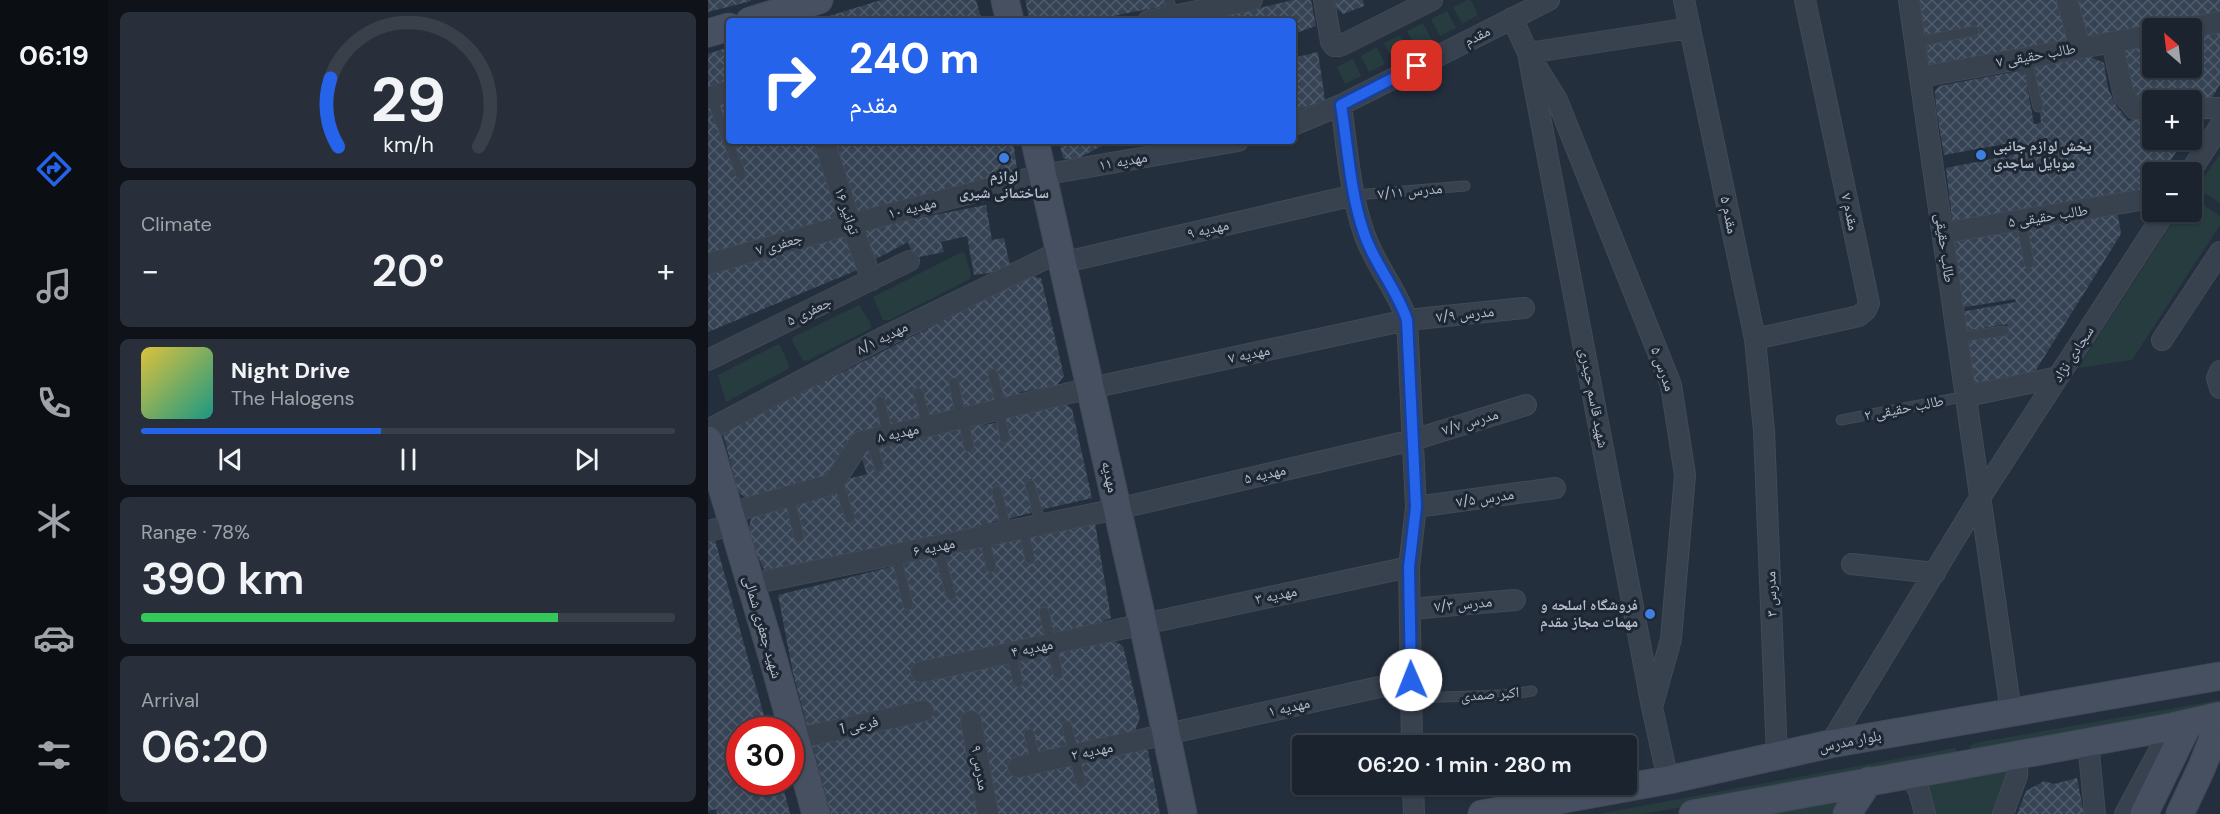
<!DOCTYPE html>
<meta charset="utf-8">
<style>
:root{--surface:#1b232e;--page:#282f3a;--text:#f1f3f6;--muted:#a0a4aa;--line:#39404a;--accent:#2563eb}
body{margin:0;font-family:"DM Sans","Noto Naskh Arabic",sans-serif;background:var(--page);color:var(--text);height:100vh;display:flex;flex-direction:column;font-size:22px;white-space:nowrap}
*{box-sizing:border-box;margin:0}
p{font-size:20px;color:var(--muted)}
.icon{flex:none;width:33px;height:33px;fill:none;stroke:currentColor;stroke-width:2;stroke-linecap:round;stroke-linejoin:round}
.map{position:relative;flex:1;overflow:hidden}
.drawer{display:flex;flex-direction:column;gap:12px;padding:12px;background:#0f1319;width:600px}
.drawer>*{flex:none}
.top-card{position:absolute;left:18px;top:18px;width:570px;height:126px;border-radius:6px;box-shadow:0 2px 4px #0004,0 0 0 2px var(--line);background:#2563eb;color:#fff;overflow:hidden}
.needle{width:39px;rotate:332deg}
.fabs{position:absolute;left:1434px;top:18px;display:grid;gap:12px}
.fabs a{display:grid;place-items:center;width:60px;height:60px;border-radius:6px;background:var(--surface);box-shadow:0 2px 4px #0004,0 0 0 2px var(--line);font-size:30px}
.speed{position:absolute;left:18px;top:717px;display:flex;gap:12px;font-size:30px;font-weight:700;text-align:center}
.speed>*{display:grid;place-content:center;width:78px;height:78px;border-radius:50%;background:var(--surface);box-shadow:0 2px 4px #0004,0 0 0 2px var(--line);line-height:1}
.speed .limit{border:9px solid #d22;background:#fff;color:#111}
.pin{position:absolute;display:grid;place-items:center;width:51px;height:51px;color:#fff;margin:-26px;border-radius:12px;box-shadow:0 3px 9px #0006}
.me{position:absolute;width:66px;margin:-33px;rotate:359deg;stroke-linejoin:round;filter:drop-shadow(0 0 4px #0008)}
.turn{display:flex;align-items:center;gap:21px;height:126px;padding:0 24px;font-size:27px}
.turn .icon{width:78px;height:78px;stroke-width:2.5}
.turn b{display:block;font-size:42px;line-height:51px}
.big{font-size:45px;font-weight:600;line-height:1.1}
.drawer .widget{flex:1;display:flex;flex-direction:column;justify-content:center;gap:9px;min-width:0;padding:0 21px;border-radius:9px;background:var(--page)}
.drawer .dial{align-items:center;gap:0}
.dial svg{height:156px;overflow:visible;fill:none;stroke:var(--line);stroke-width:7;stroke-linecap:round;text-anchor:middle}
.dial text{fill:var(--text);stroke:none}
.song{display:flex;align-items:center;gap:18px}
.cover{width:72px;height:72px;border-radius:9px;background:linear-gradient(135deg,hsl(50 70% 55%),hsl(170 70% 35%))}
.played{height:6px;border-radius:3px;background:linear-gradient(90deg,var(--accent) 45%,var(--line) 45%)}
.keys{display:flex;justify-content:space-around;direction:ltr}
.heat{display:flex;justify-content:space-between;align-items:center;font-size:33px;direction:ltr}
.charge{height:9px;border-radius:4px;background:linear-gradient(90deg,#34c759 78%,var(--line) 0)}
.trip{position:absolute;left:584px;top:735px;width:345px;height:60px;border-radius:6px;background:var(--surface);box-shadow:0 2px 4px #0004,0 0 0 2px var(--line);font-weight:600;line-height:60px;text-align:center}
main{display:flex;flex:1;min-height:0}
.tabs{display:flex;flex-direction:column;width:108px;justify-content:space-around;align-items:center;background:#0b0e12;color:var(--muted)}
.tabs .icon{width:42px;height:42px}
.tabs .on{color:var(--accent)}
.tabs b{font-size:27px;color:var(--text)}
.map>svg:first-child{display:block}
.green{fill:#263c3f}
.building{fill:url(#building-cross-hatch)}
.lines{fill:none;stroke-linecap:round;stroke-linejoin:round}
.lane-casing{stroke:#414a57;stroke-width:11}
.street-casing{stroke:#414a57;stroke-width:22}
.secondary-casing{stroke:#414a57;stroke-width:29}
.lane{stroke:#38414e;stroke-width:9}
.street{stroke:#38414e;stroke-width:20}
.secondary{stroke:#465061;stroke-width:27}
.route-casing{stroke:#184099;stroke-width:15}
.route{stroke:#2563eb;stroke-width:10}
.shop-dot{fill:#3f7fe0;stroke:#1d2633;stroke-width:2}
.labels{text-anchor:middle;dominant-baseline:central;stroke-width:6;stroke-linejoin:round;paint-order:stroke}
.street-label{font-size:15px;fill:#b4bcc9;stroke:#1d2633}
.poi-label{font-size:15px;font-weight:bold;fill:#b4bcc9;stroke:#1d2633;text-anchor:start}
</style>
<main>
<nav class="tabs">
<b>06:19</b>
<svg class="icon on" aria-label="directions" viewBox="0 0 24 24"><path d="M12 3l9 9-9 9-9-9zM9 14v-3h6M13 9l2 2-2 2"/></svg>
<svg class="icon" aria-label="music" viewBox="0 0 24 24"><path d="M9 18V5l10-2v13"/><circle cx="6" cy="18" r="3"/><circle cx="16" cy="16" r="3"/></svg>
<svg class="icon" aria-label="phone" viewBox="0 0 24 24"><path d="M5 4h4l2 5-3 2q2 4 5 5l2-3 5 2v4C11 20 4 13 5 4z"/></svg>
<svg class="icon" aria-label="climate" viewBox="0 0 24 24"><path d="M12 3v18M4 7l16 10M4 17L20 7"/></svg>
<svg class="icon" aria-label="car" viewBox="0 0 24 24"><path d="M5 17H2v-5l4-1 3-4h7l3 4 3 1v5h-3M9 17h6M6 11h13"/><circle cx="7" cy="17" r="2"/><circle cx="17" cy="17" r="2"/></svg>
<svg class="icon" aria-label="filters" viewBox="0 0 24 24"><path d="M4 7h16M4 17h16"/><circle cx="9" cy="7" r="2"/><circle cx="15" cy="17" r="2"/></svg>
</nav>
<section class="drawer">
<div class="widget dial"><svg viewBox="0 0 100 80">
<path d="M14 69A42 42 0 1 1 86 69"/>
<path d="M14 69A42 42 0 0 1 10 34" stroke="#2563eb"/>
<text x="50" y="56" font-size="32" font-weight="700">29</text>
<text x="50" y="72" font-size="11">km/h</text>
</svg></div>
<div class="widget"><p>Climate</p>
<div class="heat"><a>−</a><b class="big">20°</b><a>+</a></div>
</div>
<div class="widget">
<div class="song"><i class="cover"></i><div><b>Night Drive</b><p>The Halogens</p></div></div>
<div class="played"></div>
<div class="keys"><svg class="icon" aria-label="previous" viewBox="0 0 24 24"><path d="M18 5L8 12l10 7zM5 5v14"/></svg><svg class="icon" aria-label="pause" viewBox="0 0 24 24"><path d="M8 5v14M16 5v14"/></svg><svg class="icon" aria-label="next" viewBox="0 0 24 24"><path d="M6 5l10 7-10 7zM19 5v14"/></svg></div>
</div>
<div class="widget"><p>Range · 78%</p><b class="big">390 km</b><div class="charge"></div></div>
<div class="widget"><p>Arrival</p><b class="big">06:20</b></div>
</section>
<div class="map">
<svg width="1512" height="814" viewBox="0 0 1512 814">
<defs>
<pattern id="building-cross-hatch" width="8" height="8" patternUnits="userSpaceOnUse" patternTransform="scale(1.5)"><rect width="8" height="8" fill="#364354"/><path d="M0 0l8 8M0 8l8-8" fill="none" stroke="#515c6b"/></pattern>
</defs>
<rect width="100%" height="100%" fill="#242f3e"/>
<!-- green -->
<path class="green" d="M759,0H763L770,15L754,24L745,7Z
M739,11L748,28L732,36L723,19Z
M715,23L724,40L708,48L699,31Z
M692,35L701,52L685,60L676,43Z
M669,47L677,64L661,72L653,56Z
M645,59L653,76L637,84L629,67Z
M1512,154V203L1489,188Z
M1484,198L1512,216V225L1424,360L1370,368L1471,212H1484Z
M254,252L257,254L263,275L262,279L182,320H175L165,297Z
M151,305L164,326L162,329L99,361L95,360L84,341L85,337Z
M68,345H72L82,368L18,402L10,375Z
M1512,700V710L1262,750V746L1267,743Z
M1247,748L1250,753L1245,759L935,814H890Z
M1306,771L1288,814H1223L1216,782Z
M1134,799L1126,814H1047Z"/>
<!-- building -->
<path class="building" d="M0,0H43V1L0,12Z
M173,0H268L274,21H105Z
M317,0H456L458,6L414,14L391,21H322Z
M585,0H603L608,26L585,34V21H479L535,7V12Z
M627,0H655L656,6L635,14L629,9Z
M1212,0H1352L1361,36L1358,42L1219,66L1215,43L1270,33L1269,27L1214,37L1206,1Z
M1369,0H1512V14L1380,37L1377,32Z
M1512,31V84L1504,98L1425,99L1419,93L1416,49L1444,41V68H1484V34Z
M21,47V85L0,92V54Z
M610,52L617,100L585,112V58Z
M1383,57L1396,63L1400,89L1408,105L1420,121L1444,117V140H1476L1455,172H1444V188L1249,222L1244,220L1238,168L1309,154L1307,142L1236,155L1228,108L1227,91L1231,86L1316,70L1326,124H1329L1333,122L1326,67Z
M21,98V133L9,103Z
M3,107L32,181L37,178L24,141H105L134,214L125,221L0,257V108Z
M123,141H305L309,169L300,175L152,215L144,210Z
M351,141H403L365,161L355,158Z
M278,205L284,240L296,238L303,270L266,275L259,236L233,242L236,252L206,258L200,242L164,261L155,233L164,227Z
M1409,210L1413,234L1326,373L1266,383L1264,382L1257,340L1301,334L1299,324L1256,331L1253,312L1308,302L1307,299L1252,308L1241,238L1312,228L1317,230L1320,227Z
M131,234L141,238L152,269L0,332V272Z
M323,276L333,278L356,376L348,386L312,392V398L179,427L173,396L169,397L176,428L144,435L119,479L39,499L30,492L15,433Z
M358,405L364,409L384,498L332,510L324,479L319,481L327,512L186,547L58,574L39,533L44,516L85,504L132,481L159,474L150,448L276,418L277,425L292,422L293,414Z
M387,523L403,618L360,635L341,639L307,658L348,650L364,644L367,650L405,640L415,646L432,717L427,731L368,746L363,723L359,724L365,748L325,757L369,759L427,745L440,751L452,814H123L85,673L70,595L187,566L197,608L204,606L193,563L229,553L240,598L247,597L234,551L279,540Z
M5,533L60,730H32V782H74L82,814H9L8,809L0,811V787L2,786L0,779V535Z
M1369,778L1376,814H1309L1318,791L1336,781L1346,784Z"/>
<g class="lines">
<defs>
<path id="lane" d="M461,0L465,16
M1207,42L1266,31
M1318,57L1330,107
M3,97L33,175
M647,195L757,186
M1313,220L1321,263
M1250,337L1296,331
M285,374L294,409
M246,383L253,418
M210,393L220,426
M172,401L180,435
M291,410L297,438
M255,418L261,447
M1133,420L1259,396
M163,439L171,467
M129,478L142,518
M322,485L333,524
M289,491L299,532
M81,496L91,537
M315,528L322,559
M276,536L283,567
M229,546L243,595
M188,555L200,605
M336,612L350,674
M303,653L310,682
M704,698L795,695L824,691
M359,726L373,783
M321,734L328,763"/>
<path id="street" d="M616,0L623,42L626,46H632L724,0
M976,0L1047,339L1056,431L1069,756
M1201,0L1303,712
M1359,0L1372,48
M804,18L820,53L944,707L960,780
M440,21L544,0
M1478,28L1512,22
M1404,42L1416,96L1427,109H1444
M1212,77L1444,35
M0,98L21,91
M633,105C639,146 642,194 656,233C666,264 689,289 699,320L708,507L701,567L704,746
M1484,108H1512
M585,125L633,105L841,0
M116,141L143,224L164,280
M1482,172L1512,126
M1235,233L1444,198
M353,263L647,195
M0,264L143,224L334,175L530,141
M1047,339L1151,316L1158,310L1161,303L1097,0
M1454,340L1512,252
M0,360L201,261
M1512,371L1509,378L1512,388
M1259,396L1350,377
M0,430L172,339L351,252
M708,507L847,488
M22,513L125,484L152,442L383,388L699,320L816,308
M0,531L25,525
M1144,564L1227,573
M43,584L409,509L705,440L818,405
M702,609L807,600
M213,672L701,567
M944,707L963,639L977,475L963,385L849,100L820,53L982,28
M263,721L280,814
M87,739L215,711
M1380,742L1387,814
M1122,744L1273,496L1457,212
M310,767L703,680
M1201,774L1211,791L1217,814
M705,784L706,814
M1295,814L1309,776L1310,754
M1417,814L1464,727"/>
<path id="secondary" d="M297,0L302,21
M42,21L111,0
M0,33L21,27
M327,141L435,624L475,814
M0,440L66,662L108,814
M774,814L960,780L1122,744L1512,676
M985,814L1464,727L1512,716
M1139,814L1161,781
M1436,814L1480,724
M1472,814L1493,769L1512,722"/>
</defs>
<!-- lane casing -->
<use href="#lane" class="lane-casing"/>
<!-- street casing -->
<use href="#street" class="street-casing"/>
<!-- secondary casing -->
<use href="#secondary" class="secondary-casing"/>
<!-- lane -->
<use href="#lane" class="lane"/>
<!-- street -->
<use href="#street" class="street"/>
<!-- secondary -->
<use href="#secondary" class="secondary"/>
</g>
<g class="lines">
<defs>
<path id="route" d="M703,680L701,567L708,507L699,320C689,289 666,264 656,233C642,193 640,147 633,105L709,66"/>
</defs>
<!-- route casing -->
<use href="#route" class="route-casing"/>
<!-- route -->
<use href="#route" class="route"/>
</g>
<!-- markers -->
<g class="shop-dot">
<circle cx="1273" cy="155" r="6"/>
<circle cx="296" cy="158" r="6"/>
<circle cx="942" cy="614" r="6"/>
</g>
<g class="labels">
<!-- street labels -->
<g class="street-label">
<text transform="translate(769 36) rotate(-27)">مقدم</text>
<text transform="translate(1328 55) rotate(-10)">طالب حقیقی ۷</text>
<text transform="translate(415 161) rotate(-10)">مهدیه ۱۱</text>
<text transform="translate(702 191) rotate(-5)">مدرس ۷/۱۱</text>
<text transform="translate(204 208) rotate(-14)">مهدیه ۱۰</text>
<text transform="translate(139 211) rotate(71)">توانیر ۱۶</text>
<text transform="translate(1142 212) rotate(78)">مقدم ۷</text>
<text transform="translate(1021 215) rotate(78)">مقدم ۵</text>
<text transform="translate(1340 216) rotate(-9)">طالب حقیقی ۵</text>
<text transform="translate(500 229) rotate(-13)">مهدیه ۹</text>
<text transform="translate(71 244) rotate(-16)">جعفری ۷</text>
<text transform="translate(1237 248) rotate(82)">طالب حقیقی</text>
<text transform="translate(101 311) rotate(-26)">جعفری ۵</text>
<text transform="translate(757 314) rotate(-6)">مدرس ۷/۹</text>
<text transform="translate(174 338) rotate(-27)">مهدیه ۸/۱</text>
<text transform="translate(541 354) rotate(-12)">مهدیه ۷</text>
<text transform="translate(1365 354) rotate(-57)">سجادی نژاد</text>
<text transform="translate(955 369) rotate(71)">مدرس ۵</text>
<text transform="translate(886 398) rotate(79)">شهید قاسم حیدری</text>
<text transform="translate(1196 408) rotate(-11)">طالب حقیقی ۲</text>
<text transform="translate(762 422) rotate(-17)">مدرس ۷/۷</text>
<text transform="translate(190 433) rotate(-13)">مهدیه ۸</text>
<text transform="translate(557 474) rotate(-13)">مهدیه ۵</text>
<text transform="translate(402 477) rotate(78)">مهدیه</text>
<text transform="translate(777 498) rotate(-8)">مدرس ۷/۵</text>
<text transform="translate(226 547) rotate(-12)">مهدیه ۶</text>
<text transform="translate(1063 594) rotate(-92)">مدرس ۳</text>
<text transform="translate(568 595) rotate(-12)">مهدیه ۳</text>
<text transform="translate(755 604) rotate(-5)">مدرس ۷/۳</text>
<text transform="translate(55 627) rotate(74)">شهید جعفری شمالی</text>
<text transform="translate(324 648) rotate(-12)">مهدیه ۴</text>
<text transform="translate(782 694) rotate(-4)">اکبر صمدی</text>
<text transform="translate(581 707) rotate(-13)">مهدیه ۱</text>
<text transform="translate(151 725) rotate(-12)">فرعی 1</text>
<text transform="translate(1142 741) rotate(-11)">بلوار مدرس</text>
<text transform="translate(384 751) rotate(-12)">مهدیه ۲</text>
<text transform="translate(272 768) rotate(80)">مدرس ۹</text>
</g>
<!-- poi labels -->
<g class="poi-label">
<text x="1285" y="146">پخش لوازم جانبی<tspan x="1285" dy="17">موبایل ساجدی</tspan></text>
<text x="296" y="176" text-anchor="middle">لوازم<tspan x="296" dy="17">ساختمانی شیری</tspan></text>
<text x="930" y="605" text-anchor="end">فروشگاه اسلحه و<tspan x="930" dy="17">مهمات مجاز مقدم</tspan></text>
</g>
</g>
</svg>
<div class="fabs">
<a><svg class="needle" viewBox="-14 -14 28 28"><path d="M0-13l5 13h-10z" fill="#e53935"/><path d="M0 13l5-13h-10z" fill="#a0a4aa"/></svg></a>
<a>+</a>
<a>−</a>
</div>
<div class="speed"><div class="limit">30</div></div>
<div class="pin" style="left:709px;top:66px;background:#d93025"><svg class="icon" aria-label="arrive" viewBox="0 0 24 24"><path d="M6 21V4h12l-3 4 3 4H6"/></svg></div>
<svg class="me" style="left:703px;top:680px" viewBox="-20 -20 40 40"><circle r="19" fill="#fff"/><path d="M0-13L10 11 0 6-10 11z" fill="#2563eb"/></svg>
<div class="trip">06:20 · 1 min · 280 m</div>
<div class="top-card">
<div class="turn"><svg class="icon" aria-label="right" viewBox="0 0 24 24"><path d="M7 20v-9h11M14 6l5 5-5 5"/></svg><div><b>240 m</b>مقدم</div></div>
</div>
</div>
</main>
